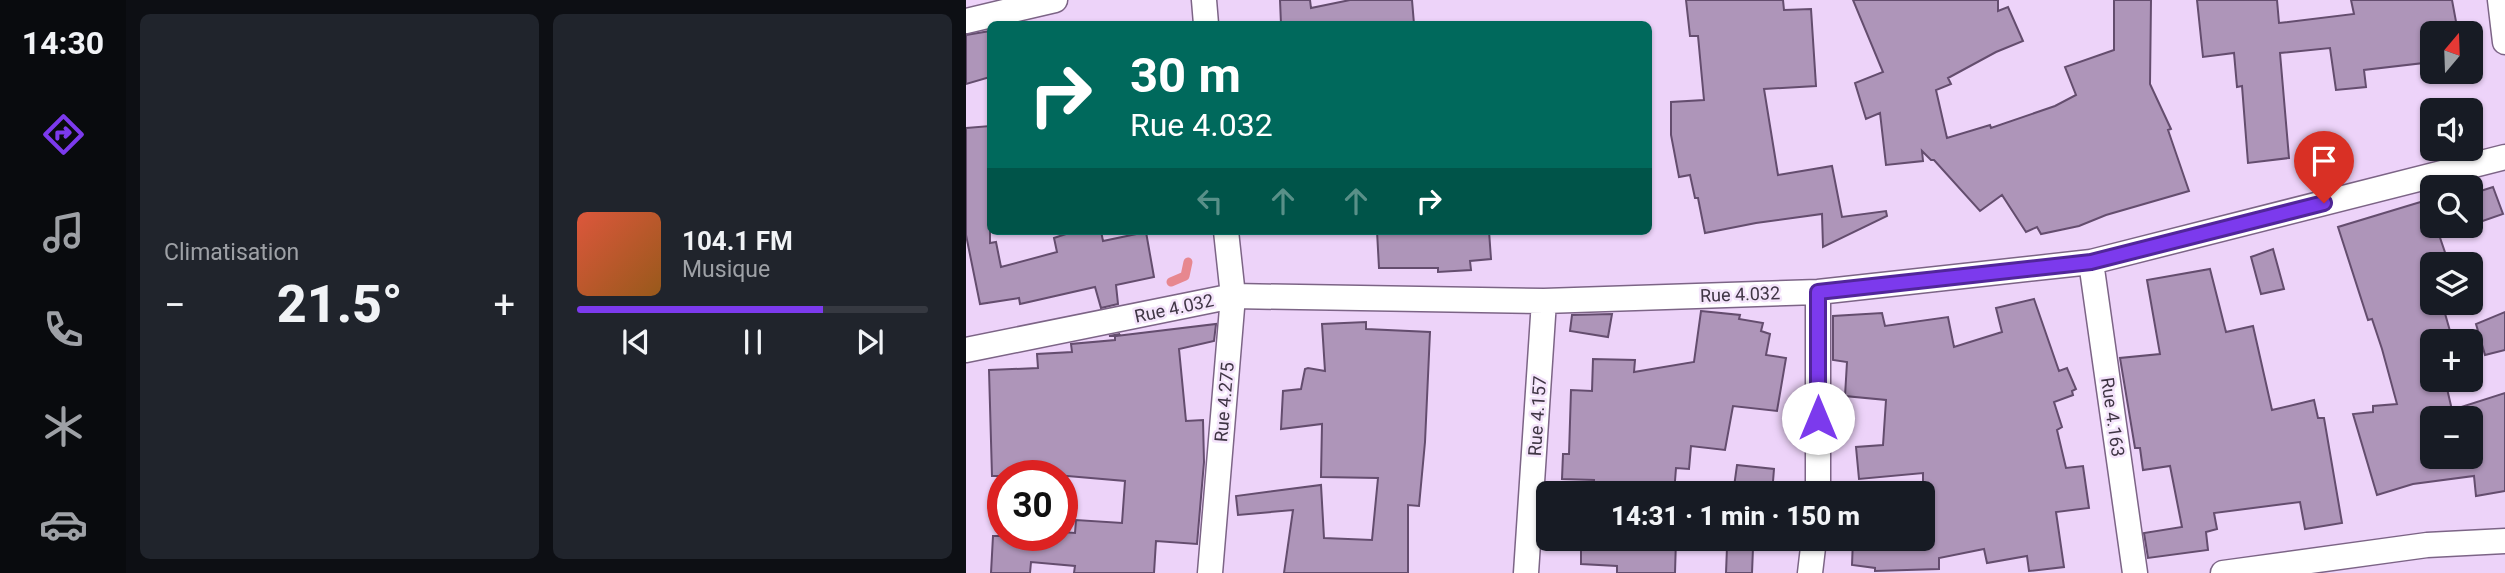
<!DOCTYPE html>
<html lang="fr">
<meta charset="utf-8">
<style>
:root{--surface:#171b24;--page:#20242c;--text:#f1f3f6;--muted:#9ea1a6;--line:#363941;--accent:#7c3aed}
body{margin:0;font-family:Roboto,sans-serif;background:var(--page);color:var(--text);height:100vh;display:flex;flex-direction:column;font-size:26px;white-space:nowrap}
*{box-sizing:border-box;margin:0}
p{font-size:23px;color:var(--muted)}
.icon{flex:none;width:38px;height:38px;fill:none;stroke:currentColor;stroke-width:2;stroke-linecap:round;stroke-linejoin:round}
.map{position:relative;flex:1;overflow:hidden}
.sheet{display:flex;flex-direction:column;gap:14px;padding:14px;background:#0d0f14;width:840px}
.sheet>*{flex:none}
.hud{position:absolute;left:21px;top:21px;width:665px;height:214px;border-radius:10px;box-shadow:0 2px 5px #0004;background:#00695c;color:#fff;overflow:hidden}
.needle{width:46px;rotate:19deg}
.buttons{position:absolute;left:1454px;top:21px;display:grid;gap:14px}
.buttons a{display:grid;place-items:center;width:63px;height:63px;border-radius:10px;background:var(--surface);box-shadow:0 2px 5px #0004;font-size:35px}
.speed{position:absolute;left:21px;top:460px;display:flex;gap:14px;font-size:35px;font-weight:700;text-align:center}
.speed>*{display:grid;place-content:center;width:91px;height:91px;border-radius:50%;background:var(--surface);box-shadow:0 2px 5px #0004;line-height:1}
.speed .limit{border:10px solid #d22;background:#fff;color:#111}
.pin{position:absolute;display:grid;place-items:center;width:60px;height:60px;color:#fff;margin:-72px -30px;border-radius:50% 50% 50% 0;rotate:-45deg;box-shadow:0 0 7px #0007}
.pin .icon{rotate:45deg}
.me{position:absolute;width:77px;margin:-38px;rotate:0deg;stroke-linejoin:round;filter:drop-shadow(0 0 5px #0008)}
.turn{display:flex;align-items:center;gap:24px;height:147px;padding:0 28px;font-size:32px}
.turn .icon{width:91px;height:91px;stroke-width:2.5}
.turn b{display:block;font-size:49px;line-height:60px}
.lanes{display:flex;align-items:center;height:66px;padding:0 28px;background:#0003;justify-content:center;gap:35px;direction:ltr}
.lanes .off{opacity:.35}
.big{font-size:52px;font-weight:800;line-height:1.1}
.sheet .card{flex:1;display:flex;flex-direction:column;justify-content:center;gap:10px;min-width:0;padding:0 24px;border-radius:10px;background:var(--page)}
.song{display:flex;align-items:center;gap:21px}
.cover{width:84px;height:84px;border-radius:10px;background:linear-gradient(135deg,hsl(10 70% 55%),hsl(30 70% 35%))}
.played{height:7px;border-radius:4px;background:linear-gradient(90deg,var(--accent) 70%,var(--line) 70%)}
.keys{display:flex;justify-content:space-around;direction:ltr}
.heat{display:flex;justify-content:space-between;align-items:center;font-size:38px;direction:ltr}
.sheet .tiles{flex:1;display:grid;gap:14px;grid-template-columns:repeat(2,1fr)}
.trip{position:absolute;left:570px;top:481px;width:399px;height:70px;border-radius:10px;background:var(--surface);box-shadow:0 2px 5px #0004;font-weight:800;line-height:70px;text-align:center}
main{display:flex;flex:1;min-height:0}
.menu{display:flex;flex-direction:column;width:126px;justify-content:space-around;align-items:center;background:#090b0e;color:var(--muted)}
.menu .icon{width:49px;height:49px}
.menu .current{color:var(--accent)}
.menu b{font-size:32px;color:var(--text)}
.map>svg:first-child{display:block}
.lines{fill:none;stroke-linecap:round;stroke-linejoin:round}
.stream{stroke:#e7878f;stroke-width:9}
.building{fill:#ae95b9;stroke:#644d6e;stroke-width:2;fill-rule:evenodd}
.minor-casing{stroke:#7c6486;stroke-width:27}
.minor{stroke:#fff;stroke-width:24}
.route-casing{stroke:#51269a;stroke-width:18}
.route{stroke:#7c3aed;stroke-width:12}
.labels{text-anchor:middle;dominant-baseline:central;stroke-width:5;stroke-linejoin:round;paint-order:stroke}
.street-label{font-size:18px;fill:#3f3544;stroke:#f4e4fb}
</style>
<main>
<nav class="menu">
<b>14:30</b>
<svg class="icon current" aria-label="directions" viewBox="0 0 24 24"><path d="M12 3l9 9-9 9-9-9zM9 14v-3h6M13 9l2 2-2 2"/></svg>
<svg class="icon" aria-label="music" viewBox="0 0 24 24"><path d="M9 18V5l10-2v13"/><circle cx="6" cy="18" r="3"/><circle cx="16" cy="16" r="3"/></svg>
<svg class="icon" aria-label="phone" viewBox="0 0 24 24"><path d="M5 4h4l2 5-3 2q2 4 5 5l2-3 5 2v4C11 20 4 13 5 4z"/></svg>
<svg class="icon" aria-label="climate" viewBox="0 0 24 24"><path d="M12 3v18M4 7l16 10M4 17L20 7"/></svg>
<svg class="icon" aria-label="car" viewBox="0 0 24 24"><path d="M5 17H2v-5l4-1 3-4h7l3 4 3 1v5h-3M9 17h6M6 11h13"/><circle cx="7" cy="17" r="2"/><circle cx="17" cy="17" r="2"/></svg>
</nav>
<section class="sheet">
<div class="tiles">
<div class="card"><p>Climatisation</p>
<div class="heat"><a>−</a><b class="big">21.5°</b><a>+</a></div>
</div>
<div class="card">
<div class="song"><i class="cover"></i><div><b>104.1 FM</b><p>Musique</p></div></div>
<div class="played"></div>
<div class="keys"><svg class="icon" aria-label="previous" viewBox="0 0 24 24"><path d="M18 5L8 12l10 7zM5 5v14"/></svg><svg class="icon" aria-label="pause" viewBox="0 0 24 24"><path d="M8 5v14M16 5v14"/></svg><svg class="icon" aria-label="next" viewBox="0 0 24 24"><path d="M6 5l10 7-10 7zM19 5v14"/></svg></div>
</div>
</div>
</section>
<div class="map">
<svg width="1539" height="573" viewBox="0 0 1539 573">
<rect width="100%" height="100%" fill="#edd3f9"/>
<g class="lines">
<!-- stream -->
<path class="stream" d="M205,282L219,276L222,262"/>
</g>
<!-- building -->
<path class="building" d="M314,0H344L345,8L384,0H446L448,24H315Z
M720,0H817L818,10L845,9L850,86L798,89L812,175L866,166L876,217L920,211L921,216L857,247L856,214L790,223L739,233L732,198H729L724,175L713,177L705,135V102L738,100L732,36H724Z
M887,0H1032V11L1042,7L1057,41L1030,52L982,78L985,84L970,90L981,138L1024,125L1025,128L1089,106L1110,95L1099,67L1148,50V0H1185L1184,84L1205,129L1202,130L1223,191L1140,215L1113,226L1075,234L1071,227L1060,232L1036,195L1014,211L968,160H965L956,151L957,161L920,165L914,113L900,119L889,83L917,72Z
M1231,0H1311L1313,23L1388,14L1385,0H1486L1491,27L1466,31V62L1398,70L1400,87L1370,90L1364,48L1314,53L1323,158L1282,163L1276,86L1271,87L1268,53L1237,57Z
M24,31V77L0,84V35Z
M24,126V243L30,242L35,267L91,252L88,238L109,231H135L137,241L180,232L188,277L150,285L152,304L135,308L129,287L54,304L53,298L14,304L0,235V128Z
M1527,187L1537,214L1505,225V194Z
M1461,200L1466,216V226H1470L1483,264H1464L1466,303H1476L1484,331L1466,336V380H1479L1486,410L1539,393V491L1510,496L1508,476L1447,484L1411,495L1387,414L1407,412V406L1431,404L1416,349L1406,319L1402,320L1372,227ZM1466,418H1505V457H1466Z
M411,231H523L525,259L504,261L505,270L472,272V268H413Z
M1307,249L1318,289L1295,294L1285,257Z
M1244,269L1260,332L1287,326L1306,410L1348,400L1352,418H1358L1376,523L1339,529L1334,502L1248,513L1251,529L1240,532L1242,550L1182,558L1178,533L1216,527L1204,466L1177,470L1174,448H1169L1154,358L1194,354L1181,280Z
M1068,299L1093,371L1101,368L1110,389L1106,391L1107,395L1088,402L1096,427L1091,430L1100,468L1117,466L1123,508L1090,512L1098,567L1063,571L1061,556L1021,563L1018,549L973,558V569L909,571V568L886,565L887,539H957V473L893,479L890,447L917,445L920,400L879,396L881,362L867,360V316L916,313L919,326L982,317L988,347L1036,332L1030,308Z
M735,311L774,315L773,319L797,323L795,331L804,334L800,355L820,358L811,411L767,406L759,450L725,446L723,469L710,468L708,494H628V480L596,479L597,454H603L605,390L626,391L627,359L669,360L668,372L728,362Z
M1539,312V350L1519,355L1510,324Z
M646,314L642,337L604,331L606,315Z
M400,322V329L464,332L459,442L453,506L442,505V573H318L327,510L272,515L270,496L355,485L358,538L406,540L412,478L355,477L356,424L315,429L317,391L335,389L339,369L342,368L359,371L356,324Z
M250,324L248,341L213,349L220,421L237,420L238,462L231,544L190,541L188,573H108L109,566L65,562L64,573H25L27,536H96V532L109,533L110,520L156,523L159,481L67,473V476H26L23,370L72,368L71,354L106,352L105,344L149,340V336H143L154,334L150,336Z
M771,465L808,469L806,494H767Z
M615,539H710L709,573H651V566L615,564Z
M761,547L787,548L786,573H760Z"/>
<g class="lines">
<defs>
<path id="minor" d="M238,0L240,24
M1534,0L1539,42
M0,21L89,0
M1125,262L1169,573
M852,292V494
M0,350L267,296L578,301L852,292L1125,262L1539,157
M244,573L267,296L260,231
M560,573L578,301
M844,573L848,539
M1257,573L1461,545L1539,541"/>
</defs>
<!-- minor casing -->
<use href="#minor" class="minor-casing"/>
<!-- minor -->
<use href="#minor" class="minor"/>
</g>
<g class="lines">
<defs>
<path id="route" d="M852,418V292L1125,262L1358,203"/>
</defs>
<!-- route casing -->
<use href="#route" class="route-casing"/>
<!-- route -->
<use href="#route" class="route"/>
</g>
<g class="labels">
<!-- street labels -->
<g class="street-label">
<text transform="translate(774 294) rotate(-2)">Rue 4.032</text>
<text transform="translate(208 308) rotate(-12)">Rue 4.032</text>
<text transform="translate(258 402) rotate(-85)">Rue 4.275</text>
<text transform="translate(571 416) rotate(-86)">Rue 4.157</text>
<text transform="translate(1147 417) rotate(82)">Rue 4.163</text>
</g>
</g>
</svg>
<div class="buttons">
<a><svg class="needle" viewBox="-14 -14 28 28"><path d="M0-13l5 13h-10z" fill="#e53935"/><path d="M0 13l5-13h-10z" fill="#9ea1a6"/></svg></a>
<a><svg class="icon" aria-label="sound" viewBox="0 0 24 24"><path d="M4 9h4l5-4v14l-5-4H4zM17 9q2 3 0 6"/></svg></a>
<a><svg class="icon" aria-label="search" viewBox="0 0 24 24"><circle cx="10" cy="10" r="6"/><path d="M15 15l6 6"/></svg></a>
<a><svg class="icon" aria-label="layers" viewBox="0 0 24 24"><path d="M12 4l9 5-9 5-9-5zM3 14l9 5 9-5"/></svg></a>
<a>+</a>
<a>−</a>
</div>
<div class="speed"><div class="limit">30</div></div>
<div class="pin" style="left:1358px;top:203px;background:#d93025"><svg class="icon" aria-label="arrive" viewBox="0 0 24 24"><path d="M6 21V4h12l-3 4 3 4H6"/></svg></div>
<svg class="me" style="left:852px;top:418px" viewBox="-20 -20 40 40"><circle r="19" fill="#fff"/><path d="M0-13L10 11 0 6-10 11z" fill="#7c3aed"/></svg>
<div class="trip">14:31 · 1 min · 150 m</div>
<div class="hud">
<div class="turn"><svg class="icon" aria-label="right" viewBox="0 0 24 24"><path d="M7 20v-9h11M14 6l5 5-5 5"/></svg><div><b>30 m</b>Rue 4.032</div></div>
<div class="lanes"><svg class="icon off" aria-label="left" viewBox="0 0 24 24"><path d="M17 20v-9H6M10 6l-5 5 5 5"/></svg><svg class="icon off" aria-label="ahead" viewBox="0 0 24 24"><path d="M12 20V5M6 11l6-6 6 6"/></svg><svg class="icon off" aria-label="ahead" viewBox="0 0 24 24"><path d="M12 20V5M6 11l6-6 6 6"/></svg><svg class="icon" aria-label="right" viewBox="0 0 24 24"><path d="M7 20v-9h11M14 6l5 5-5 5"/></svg></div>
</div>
</div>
</main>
